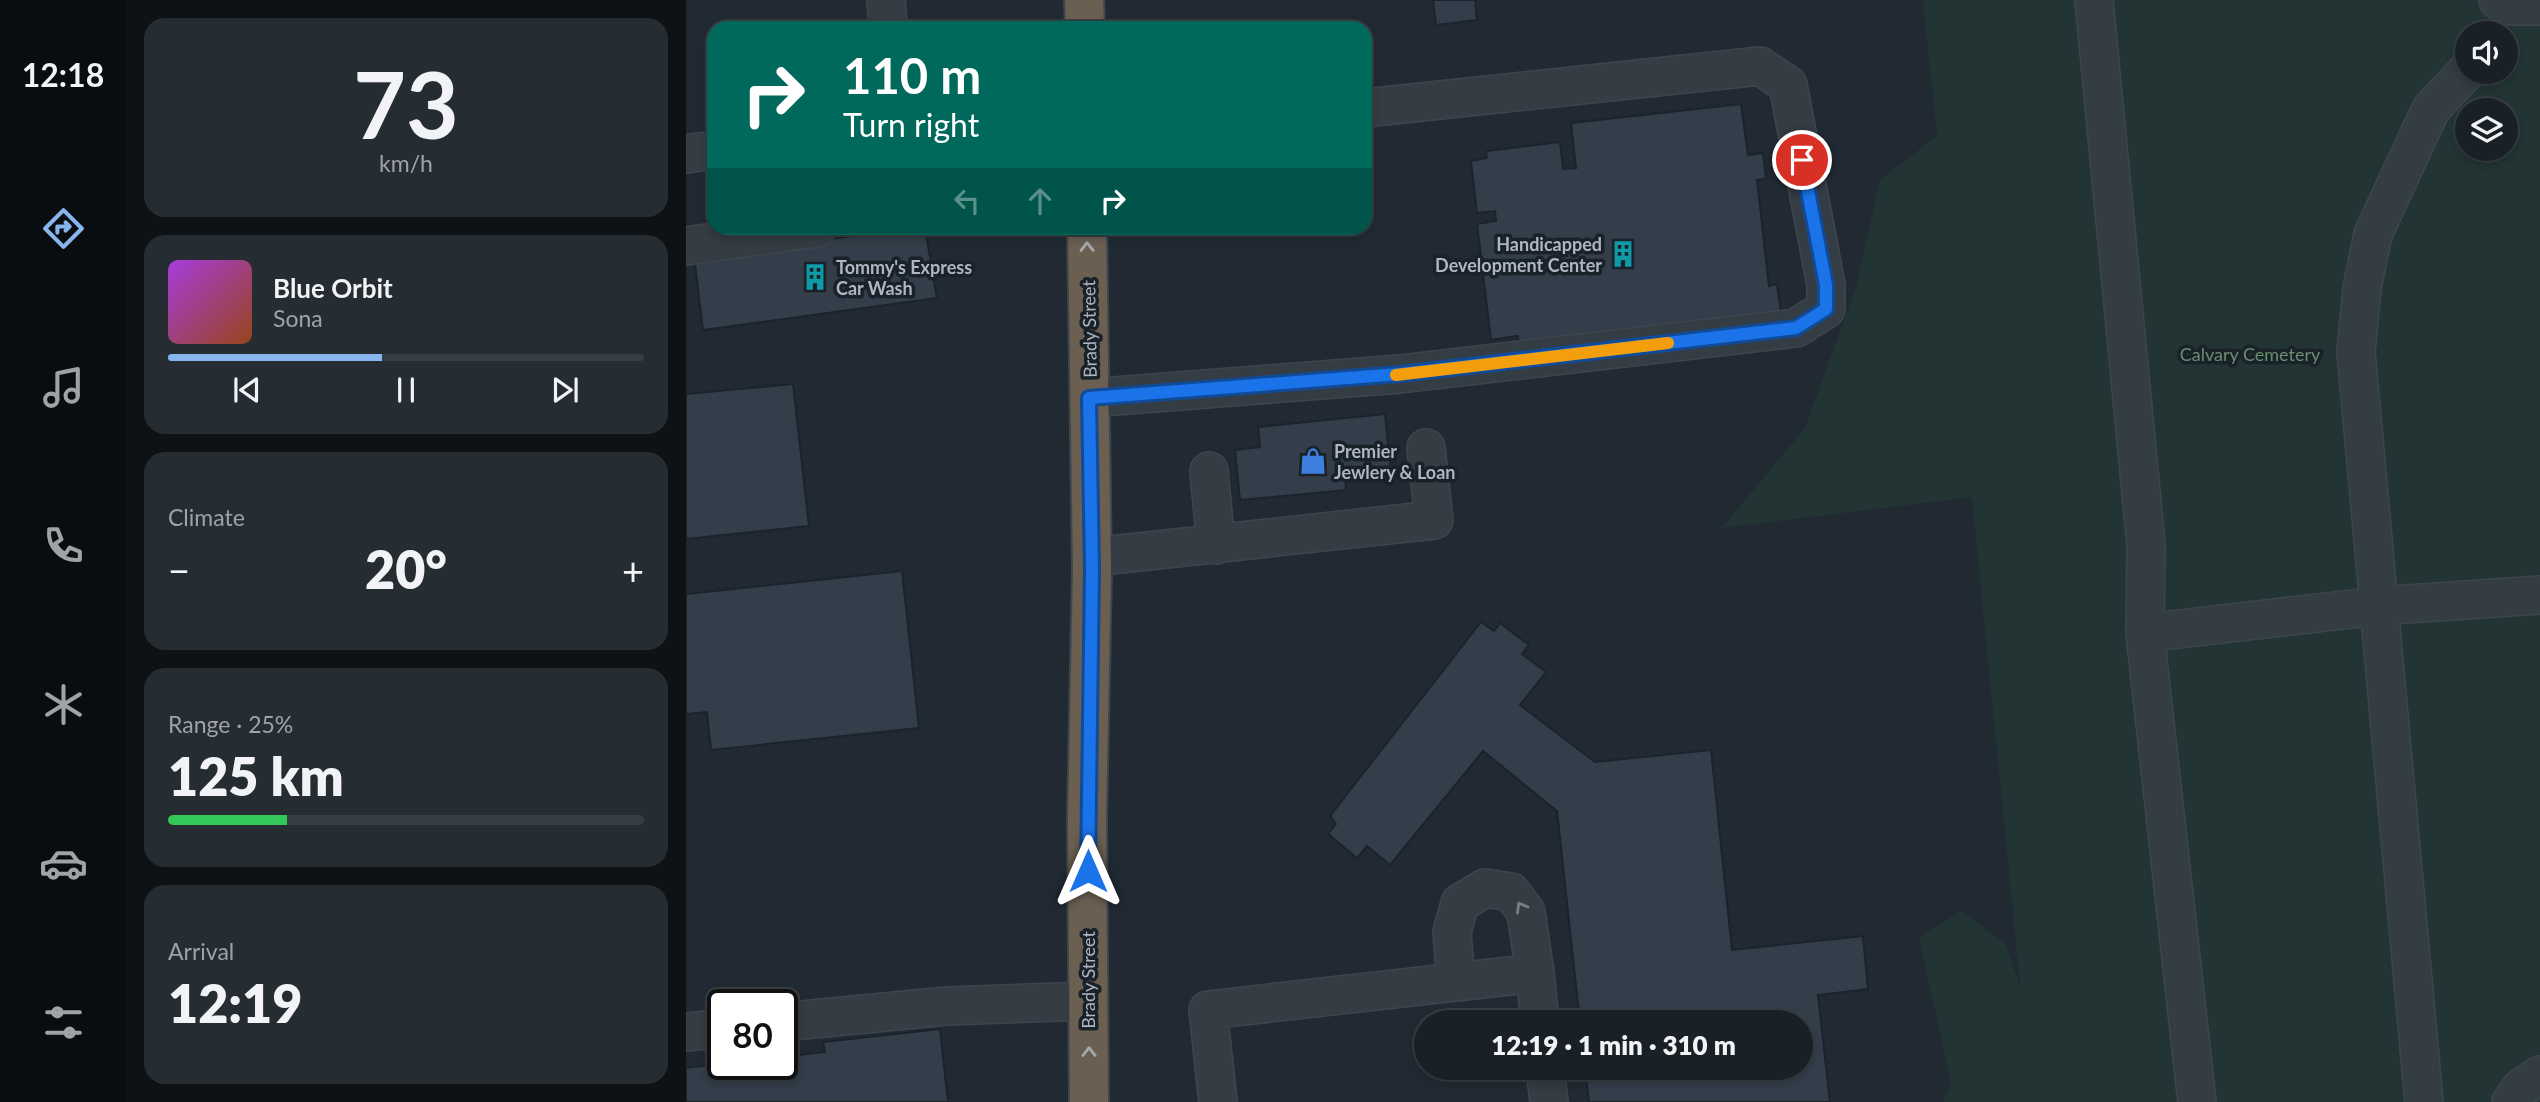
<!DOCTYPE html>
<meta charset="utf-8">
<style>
:root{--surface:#192026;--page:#262d32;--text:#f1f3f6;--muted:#9fa3a7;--line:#373e43;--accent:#87b5ed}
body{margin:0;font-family:Lato,sans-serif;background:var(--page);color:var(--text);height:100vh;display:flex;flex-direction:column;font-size:26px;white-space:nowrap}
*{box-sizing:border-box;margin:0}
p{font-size:23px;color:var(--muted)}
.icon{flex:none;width:38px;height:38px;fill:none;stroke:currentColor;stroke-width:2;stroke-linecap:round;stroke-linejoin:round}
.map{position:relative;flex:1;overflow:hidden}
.panel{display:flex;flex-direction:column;gap:18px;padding:18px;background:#0e1215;width:560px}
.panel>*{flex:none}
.banner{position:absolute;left:21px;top:21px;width:665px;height:214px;border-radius:21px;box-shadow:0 4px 10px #0003,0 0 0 2px var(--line);background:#00695c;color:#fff;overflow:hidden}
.fabs{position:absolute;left:1769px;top:21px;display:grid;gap:14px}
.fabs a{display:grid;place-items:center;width:63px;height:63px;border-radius:50%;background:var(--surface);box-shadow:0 4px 10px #0003,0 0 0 2px var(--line);font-size:35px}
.speed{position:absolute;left:21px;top:989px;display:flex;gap:14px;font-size:35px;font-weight:700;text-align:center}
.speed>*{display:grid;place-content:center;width:91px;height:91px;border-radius:50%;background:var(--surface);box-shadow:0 4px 10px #0003,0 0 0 2px var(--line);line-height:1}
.speed .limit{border:4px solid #111;border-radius:10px;background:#fff;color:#111}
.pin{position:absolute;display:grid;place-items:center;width:60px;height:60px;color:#fff;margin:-30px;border:4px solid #fff;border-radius:50%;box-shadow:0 2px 7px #0007}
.me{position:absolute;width:77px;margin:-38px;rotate:0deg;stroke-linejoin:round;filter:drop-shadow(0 0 5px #0008)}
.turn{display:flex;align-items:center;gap:24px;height:147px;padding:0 21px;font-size:32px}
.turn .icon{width:91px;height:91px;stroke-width:2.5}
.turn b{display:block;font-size:49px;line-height:60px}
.lanes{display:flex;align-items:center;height:66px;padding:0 21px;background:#0003;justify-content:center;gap:35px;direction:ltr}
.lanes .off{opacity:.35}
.big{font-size:52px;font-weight:800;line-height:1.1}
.panel .widget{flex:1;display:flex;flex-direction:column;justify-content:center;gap:10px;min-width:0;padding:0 24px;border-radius:21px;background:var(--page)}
.panel .dial{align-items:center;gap:0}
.dial b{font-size:91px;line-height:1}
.song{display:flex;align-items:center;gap:21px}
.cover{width:84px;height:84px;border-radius:10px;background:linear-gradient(135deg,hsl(280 70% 55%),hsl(20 70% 35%))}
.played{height:7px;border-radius:4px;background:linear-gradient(90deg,var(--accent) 45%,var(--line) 45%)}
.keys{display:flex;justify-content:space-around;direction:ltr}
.heat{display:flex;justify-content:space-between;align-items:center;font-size:38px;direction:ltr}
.charge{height:10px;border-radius:5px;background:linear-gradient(90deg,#34c759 25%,var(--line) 0)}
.trip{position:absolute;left:728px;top:1010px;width:399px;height:70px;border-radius:35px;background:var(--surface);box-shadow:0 4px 10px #0003,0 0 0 2px var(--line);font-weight:800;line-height:70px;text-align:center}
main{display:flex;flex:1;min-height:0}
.tab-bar{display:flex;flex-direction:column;width:126px;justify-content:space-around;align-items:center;background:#0a0d0f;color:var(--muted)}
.tab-bar .icon{width:49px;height:49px}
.tab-bar .on{color:var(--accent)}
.tab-bar b{font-size:32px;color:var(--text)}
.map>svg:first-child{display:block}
.green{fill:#223434;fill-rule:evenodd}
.building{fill:#333e4a;stroke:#1b232b;stroke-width:2}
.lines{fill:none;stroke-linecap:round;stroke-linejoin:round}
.minor-casing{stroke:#3d454e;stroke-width:40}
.highway-casing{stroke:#3e464f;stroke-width:42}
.minor{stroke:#343c44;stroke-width:37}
.highway{stroke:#6a5f51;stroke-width:38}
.oneway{stroke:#a4a9b0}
.oneway2{stroke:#777f89}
.route-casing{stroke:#114b97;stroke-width:18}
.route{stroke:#1a73e8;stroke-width:12}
.slow{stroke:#f59e0b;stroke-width:12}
.labels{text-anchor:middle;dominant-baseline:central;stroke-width:7;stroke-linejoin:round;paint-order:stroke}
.poi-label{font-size:18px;font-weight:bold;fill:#aeb6c1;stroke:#192129;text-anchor:start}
.street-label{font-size:18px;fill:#aeb6c1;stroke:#192129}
.park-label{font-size:18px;fill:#688f6e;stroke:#192129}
</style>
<main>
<nav class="tab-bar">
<b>12:18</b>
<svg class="icon on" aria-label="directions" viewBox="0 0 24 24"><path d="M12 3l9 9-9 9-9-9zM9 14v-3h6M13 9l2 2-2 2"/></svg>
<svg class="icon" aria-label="music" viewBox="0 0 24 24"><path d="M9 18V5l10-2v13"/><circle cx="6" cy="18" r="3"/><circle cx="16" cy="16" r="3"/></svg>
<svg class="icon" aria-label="phone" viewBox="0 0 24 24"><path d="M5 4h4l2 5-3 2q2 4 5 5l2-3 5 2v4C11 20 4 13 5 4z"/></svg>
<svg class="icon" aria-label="climate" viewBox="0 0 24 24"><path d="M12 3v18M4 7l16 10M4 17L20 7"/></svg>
<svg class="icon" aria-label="car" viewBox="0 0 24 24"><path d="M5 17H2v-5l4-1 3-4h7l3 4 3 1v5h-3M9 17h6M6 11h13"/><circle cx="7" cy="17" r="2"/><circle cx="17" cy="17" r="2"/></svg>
<svg class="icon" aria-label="filters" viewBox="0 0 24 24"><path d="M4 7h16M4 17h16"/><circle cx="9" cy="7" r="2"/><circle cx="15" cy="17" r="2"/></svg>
</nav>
<section class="panel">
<div class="widget dial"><b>73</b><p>km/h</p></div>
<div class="widget">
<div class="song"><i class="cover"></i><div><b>Blue Orbit</b><p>Sona</p></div></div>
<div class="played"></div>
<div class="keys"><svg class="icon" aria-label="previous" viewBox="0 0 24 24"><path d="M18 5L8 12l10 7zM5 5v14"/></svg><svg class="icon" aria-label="pause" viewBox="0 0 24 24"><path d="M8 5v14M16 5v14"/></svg><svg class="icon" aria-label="next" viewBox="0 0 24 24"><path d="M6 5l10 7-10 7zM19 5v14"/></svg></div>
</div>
<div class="widget"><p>Climate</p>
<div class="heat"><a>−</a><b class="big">20°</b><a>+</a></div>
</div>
<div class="widget"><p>Range · 25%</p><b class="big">125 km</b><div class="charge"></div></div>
<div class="widget"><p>Arrival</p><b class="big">12:19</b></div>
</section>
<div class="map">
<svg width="1854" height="1102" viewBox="0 0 1854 1102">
<rect width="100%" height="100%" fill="#212a33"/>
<!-- green -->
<path class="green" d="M1237,0H1854V1102H1257L1265,1083L1233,938L1275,911L1319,943L1334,985L1286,497L1036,528L1119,428L1170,287L1194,180L1251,136ZM1782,33H1820V72H1782ZM1782,110H1820V149H1782Z"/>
<!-- building -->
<path class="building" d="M747,0H789L791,20L750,25Z
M1055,104L1062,155L1077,153L1080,179L1071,180L1083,286L1091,284L1096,320L834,350L832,336L805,340L791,224L810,221L809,211L791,213L785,161L801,158L800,151L874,142L877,169L890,168L885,123Z
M230,228H239L251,298L17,330L8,256Z
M107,384L123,526L0,539V394Z
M699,414L705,473L659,478L660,490L554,500L549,450L574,447L572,427Z
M216,571L233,728L25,750L21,712L0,714V594Z
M795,622L808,631L814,623L843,645L836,654L860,672L834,705L909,762L1025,750L1046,950L1177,936L1182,989L1132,995L1144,1102H903L899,1068H1115V1022H894L871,811L797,751L704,865L681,846L671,858L642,834L650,824L644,816Z
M254,1029L262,1102H0V1068L37,1063L96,1064V1057L139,1052L137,1042Z"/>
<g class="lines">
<defs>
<path id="minor" d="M200,0L202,28
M1408,0L1460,545L1459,633L1511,1102
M1812,0L1820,6H1854
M0,154L28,150
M0,246L131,228
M403,398L714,374L1110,328L1140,309V285L1102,85L1074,66L679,108
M523,471L530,545
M406,557L748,520L740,448
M1459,633L1692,606L1854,595
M770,982L766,932L774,903L799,888L825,892L840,912L849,973
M96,1022L261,1006L403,1001
M0,1032L37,1028
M859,1068L863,1102
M532,1102L522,1010L849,973L854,1022
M1738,1102L1670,352L1676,288L1687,234L1745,109L1782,70
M1825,1102L1835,1088L1854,1075"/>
<path id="highway" d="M398,0L399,28
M401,228L406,569L401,819L403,1102"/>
</defs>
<!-- minor casing -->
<use href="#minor" class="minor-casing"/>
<!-- highway casing -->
<use href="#highway" class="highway-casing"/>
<!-- minor -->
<use href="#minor" class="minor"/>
<!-- highway -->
<use href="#highway" class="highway"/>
</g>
<!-- one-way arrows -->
<defs><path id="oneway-chevron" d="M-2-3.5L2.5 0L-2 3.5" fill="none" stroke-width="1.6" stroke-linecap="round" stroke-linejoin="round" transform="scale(1.75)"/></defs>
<g class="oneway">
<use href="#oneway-chevron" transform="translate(401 247) rotate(-91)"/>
<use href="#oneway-chevron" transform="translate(403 1052) rotate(-90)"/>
</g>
<use class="oneway2" href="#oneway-chevron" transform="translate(835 907) rotate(-120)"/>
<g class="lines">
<defs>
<path id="route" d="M402,871L406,569L403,398L714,374L1110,328L1140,309V285L1116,160"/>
</defs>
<!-- route casing -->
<use href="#route" class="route-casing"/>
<!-- route -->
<use href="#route" class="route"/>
<!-- slow -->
<path class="slow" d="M710,375L982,343"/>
</g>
<!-- icons -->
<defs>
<symbol id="building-bare" viewBox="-9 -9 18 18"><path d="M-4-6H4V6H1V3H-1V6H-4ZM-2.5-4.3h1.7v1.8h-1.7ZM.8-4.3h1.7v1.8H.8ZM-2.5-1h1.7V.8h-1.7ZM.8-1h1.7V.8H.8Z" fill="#0f9aa8" stroke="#192129" stroke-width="2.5" paint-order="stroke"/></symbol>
<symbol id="shop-bare" viewBox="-9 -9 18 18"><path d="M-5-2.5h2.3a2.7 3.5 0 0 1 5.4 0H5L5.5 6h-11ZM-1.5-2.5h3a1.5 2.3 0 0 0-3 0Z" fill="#3f7fe0" stroke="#192129" stroke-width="2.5" paint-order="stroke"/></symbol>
</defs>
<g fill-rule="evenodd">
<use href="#building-bare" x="918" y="235" width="38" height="38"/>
<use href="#building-bare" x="110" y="258" width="38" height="38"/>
<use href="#shop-bare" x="608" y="442" width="38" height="38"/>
</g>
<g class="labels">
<!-- poi labels -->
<g class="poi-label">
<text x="916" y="244" text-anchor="end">Handicapped<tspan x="916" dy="21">Development Center</tspan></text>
<text x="150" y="267">Tommy's Express<tspan x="150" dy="21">Car Wash</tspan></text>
<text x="648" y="451">Premier<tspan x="648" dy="21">Jewlery &amp; Loan</tspan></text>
</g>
<!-- street labels -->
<g class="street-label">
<text transform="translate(403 329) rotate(-91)">Brady Street</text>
<text transform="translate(402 980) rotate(-90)">Brady Street</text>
</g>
<!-- park labels -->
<g class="park-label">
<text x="1564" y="354">Calvary Cemetery</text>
</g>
</g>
</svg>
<div class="fabs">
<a><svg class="icon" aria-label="sound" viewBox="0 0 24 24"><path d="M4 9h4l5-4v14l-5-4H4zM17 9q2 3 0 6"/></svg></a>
<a><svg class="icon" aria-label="layers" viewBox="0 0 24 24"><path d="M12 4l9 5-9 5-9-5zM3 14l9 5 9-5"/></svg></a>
</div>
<div class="speed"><div class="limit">80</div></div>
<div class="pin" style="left:1116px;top:160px;background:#d93025"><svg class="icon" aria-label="arrive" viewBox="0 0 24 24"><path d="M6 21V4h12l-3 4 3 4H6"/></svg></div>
<svg class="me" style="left:402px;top:871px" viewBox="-20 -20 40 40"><path d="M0-17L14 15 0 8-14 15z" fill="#1a73e8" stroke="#fff" stroke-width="4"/></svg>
<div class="trip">12:19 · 1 min · 310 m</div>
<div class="banner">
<div class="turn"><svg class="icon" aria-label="right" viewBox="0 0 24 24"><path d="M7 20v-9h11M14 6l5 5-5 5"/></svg><div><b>110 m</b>Turn right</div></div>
<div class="lanes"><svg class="icon off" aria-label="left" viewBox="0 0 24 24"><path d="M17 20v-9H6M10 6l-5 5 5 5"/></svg><svg class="icon off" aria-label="ahead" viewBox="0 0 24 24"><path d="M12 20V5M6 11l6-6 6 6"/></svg><svg class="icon" aria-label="right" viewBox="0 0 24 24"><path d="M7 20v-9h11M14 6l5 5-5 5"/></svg></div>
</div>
</div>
</main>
